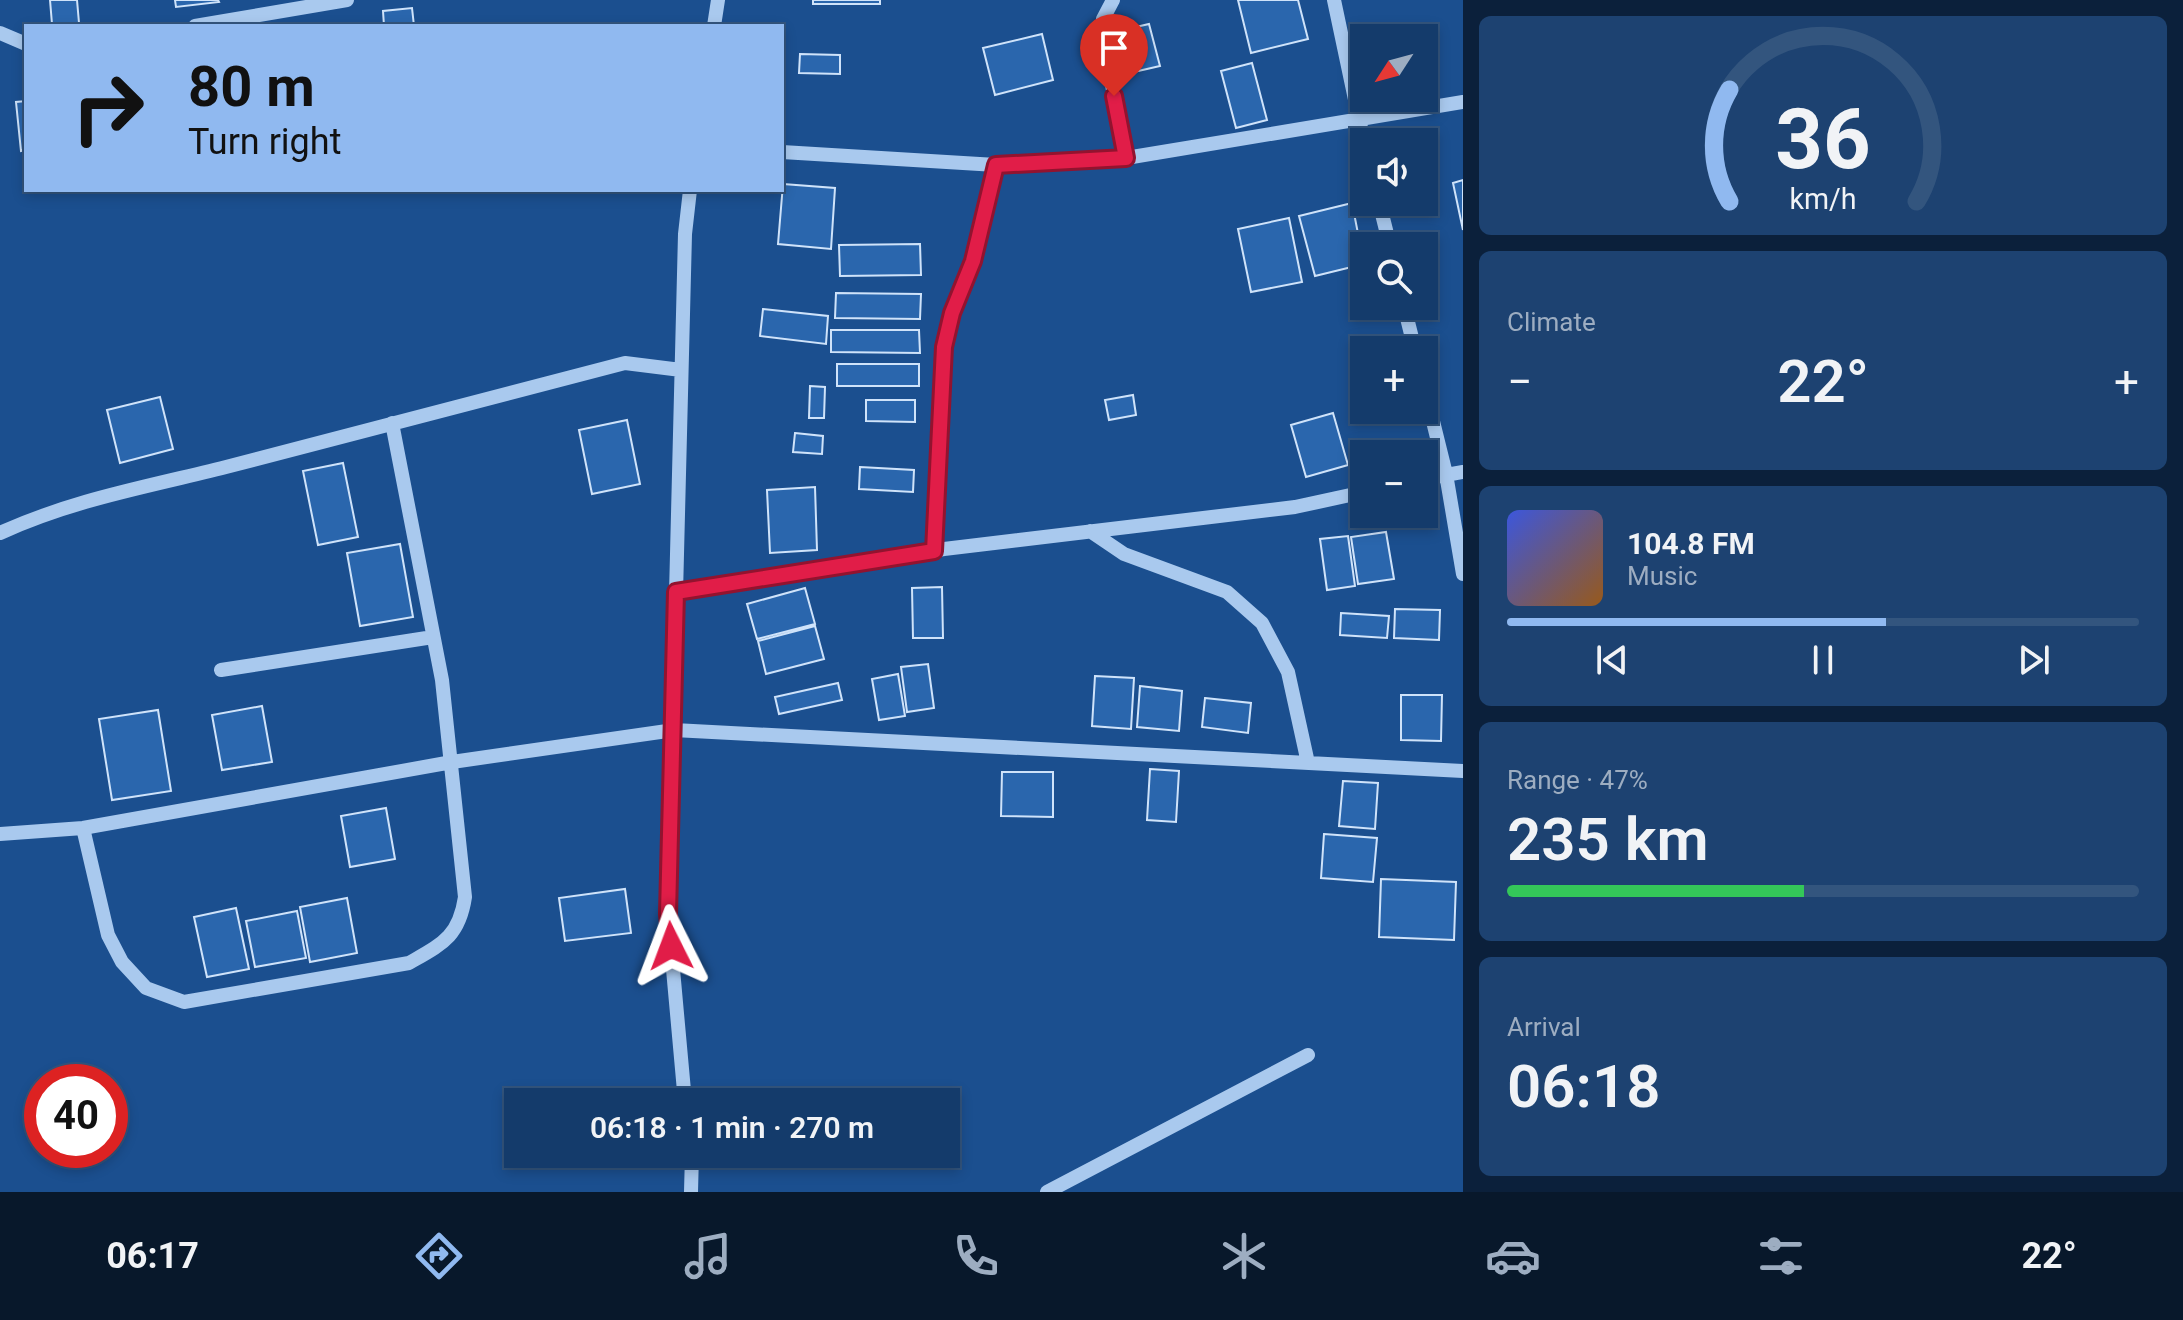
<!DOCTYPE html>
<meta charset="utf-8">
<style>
:root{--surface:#143b6b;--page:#1d4271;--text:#f1f3f6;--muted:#9dadc1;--line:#33557e;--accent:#90b9f0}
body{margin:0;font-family:Roboto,sans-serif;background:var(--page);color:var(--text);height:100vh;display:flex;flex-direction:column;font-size:30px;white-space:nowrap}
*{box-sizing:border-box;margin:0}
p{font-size:26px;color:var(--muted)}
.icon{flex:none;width:44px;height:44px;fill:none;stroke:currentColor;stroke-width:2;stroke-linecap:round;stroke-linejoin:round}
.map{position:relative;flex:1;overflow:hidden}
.details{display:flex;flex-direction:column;gap:16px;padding:16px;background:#0b203b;width:720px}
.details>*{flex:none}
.guide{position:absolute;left:24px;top:24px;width:760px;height:168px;border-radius:0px;box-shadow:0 4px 12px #0003,0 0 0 2px var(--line);background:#90b9f0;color:#111;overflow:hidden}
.needle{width:52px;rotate:234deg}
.tools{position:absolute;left:1350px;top:24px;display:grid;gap:16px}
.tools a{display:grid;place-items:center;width:88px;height:88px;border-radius:0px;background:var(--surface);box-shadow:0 4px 12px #0003,0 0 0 2px var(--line);font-size:40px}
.speed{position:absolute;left:24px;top:1064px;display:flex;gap:16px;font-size:40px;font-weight:700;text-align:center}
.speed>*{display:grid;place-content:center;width:104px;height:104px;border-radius:50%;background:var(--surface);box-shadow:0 4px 12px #0003,0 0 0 2px var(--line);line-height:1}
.speed .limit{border:12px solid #d22;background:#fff;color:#111}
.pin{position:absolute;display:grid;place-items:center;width:68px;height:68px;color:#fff;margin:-82px -34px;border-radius:50% 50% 50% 0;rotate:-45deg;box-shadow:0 0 8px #0007}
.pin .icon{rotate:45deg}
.me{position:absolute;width:88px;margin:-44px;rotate:357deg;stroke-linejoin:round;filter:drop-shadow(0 0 6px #0008)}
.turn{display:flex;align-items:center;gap:28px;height:168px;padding:0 32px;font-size:36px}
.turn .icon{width:104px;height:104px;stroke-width:2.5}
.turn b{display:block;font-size:56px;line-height:68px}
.big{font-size:60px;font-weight:600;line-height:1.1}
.details .card{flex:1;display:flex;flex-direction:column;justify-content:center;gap:12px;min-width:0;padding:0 28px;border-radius:12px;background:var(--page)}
.details .dial{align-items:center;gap:0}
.dial svg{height:208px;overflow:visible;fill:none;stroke:var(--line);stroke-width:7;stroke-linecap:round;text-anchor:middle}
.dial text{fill:var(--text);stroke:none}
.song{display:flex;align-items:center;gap:24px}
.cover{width:96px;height:96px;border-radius:12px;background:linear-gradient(135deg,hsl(230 70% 55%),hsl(30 70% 35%))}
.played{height:8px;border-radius:4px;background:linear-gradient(90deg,var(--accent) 60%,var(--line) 60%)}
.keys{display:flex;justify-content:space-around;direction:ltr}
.heat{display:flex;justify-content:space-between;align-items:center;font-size:44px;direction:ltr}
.charge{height:12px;border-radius:6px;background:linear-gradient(90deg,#34c759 47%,var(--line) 0)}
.trip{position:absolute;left:504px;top:1088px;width:456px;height:80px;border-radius:0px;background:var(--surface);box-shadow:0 4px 12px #0003,0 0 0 2px var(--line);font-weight:600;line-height:80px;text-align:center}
.tab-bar{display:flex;height:128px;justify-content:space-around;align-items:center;background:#08182b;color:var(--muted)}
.tab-bar .icon{width:56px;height:56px}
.tab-bar .active{color:var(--accent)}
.tab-bar b{font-size:36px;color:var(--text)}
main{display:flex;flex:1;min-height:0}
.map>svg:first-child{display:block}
.building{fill:#2a66ad;stroke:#cfe3fa;stroke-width:2}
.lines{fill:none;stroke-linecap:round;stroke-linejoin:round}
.minor{stroke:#a9c9ee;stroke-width:14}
.route-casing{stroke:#92132f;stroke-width:20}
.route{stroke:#e11d48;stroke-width:14}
</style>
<main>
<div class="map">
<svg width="1463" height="1192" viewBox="0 0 1463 1192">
<rect width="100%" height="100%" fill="#1b4f8f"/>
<!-- building -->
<path class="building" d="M50,0H77L79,23L52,24Z
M175,0H218L219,2L176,7Z
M813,0H880V4H813Z
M1238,0H1298L1308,39L1251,53Z
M412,8L414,26H384L383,11Z
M1149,24L1160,66L1125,74L1114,32Z
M1042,34L1053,80L995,95L983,48Z
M800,54L840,55V74L799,73Z
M1252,63L1267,120L1236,128L1221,71Z
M26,101V150L21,151L16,102Z
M1463,180V230L1453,183Z
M783,184L835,188L831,249L778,244Z
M1352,203L1364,264L1315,276L1299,216Z
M1289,218L1302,282L1251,292L1238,229Z
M920,244L921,275L840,276L839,245Z
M836,293L921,294L920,319L835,318Z
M763,309L828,316L826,344L760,336Z
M831,330H919L920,353L831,352Z
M837,364H919V386H837Z
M810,386L825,387L824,418H809Z
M1133,395L1136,415L1109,420L1105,400Z
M160,397L173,449L120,463L107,410Z
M866,400H915V422L866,421Z
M1333,413L1348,465L1306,477L1291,425Z
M627,420L640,484L592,494L579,430Z
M795,433L823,436L822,454L793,452Z
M343,463L358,537L318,545L303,471Z
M860,467L914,470L913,492L859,489Z
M815,487L817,550L770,553L767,490Z
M1386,532L1394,579L1358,584L1351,537Z
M1348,536L1355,586L1327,590L1320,539Z
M400,544L413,617L360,626L347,553Z
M942,587L943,638H913L912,588Z
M805,588L815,624L757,639L747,604Z
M1395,609L1440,610L1439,640L1394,638Z
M1341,613L1389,616L1387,638L1340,635Z
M815,626L824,659L766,674L758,641Z
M928,664L934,708L907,712L901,667Z
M898,674L905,716L879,720L872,679Z
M1095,676L1134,678L1131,729L1092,726Z
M838,683L842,700L779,714L775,697Z
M1140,686L1182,691L1179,731L1137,727Z
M1401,695H1442L1441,741L1401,740Z
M1205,698L1251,703L1248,733L1202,727Z
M262,706L272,762L222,770L212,715Z
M158,710L171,791L112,800L99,719Z
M1150,769L1179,771L1176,822L1147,820Z
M1002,772H1053V817L1001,816Z
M1343,781L1378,783L1375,829L1339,826Z
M386,808L395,859L350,867L341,816Z
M1324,834L1377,838L1373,882L1321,878Z
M1381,879L1456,882L1454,940L1379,937Z
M625,889L631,933L565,941L559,898Z
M347,898L357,953L310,962L300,907Z
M236,908L249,969L207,977L194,917Z
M297,911L306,958L255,967L246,921Z"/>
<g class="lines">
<!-- minor -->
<path class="minor" d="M1113,0L1103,19L1102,33L1126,158
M1334,0L1364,142
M195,26L347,0
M714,26L718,0
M0,33L26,44
M782,152L996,165L1126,158L1463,102
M1379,202L1390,246
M1404,306L1415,350
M1424,385L1446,474L1463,574
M1424,479L1463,472
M1090,531L1124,554L1227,592L1262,623L1288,672L1308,763
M0,533C75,499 147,487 226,467C359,432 492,397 625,363L681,370
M934,551L944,347L952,313L973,261L996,165
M676,592L944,549L1295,507L1364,492
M221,670L433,637
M83,828L108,935L122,962L146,988L184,1002L409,963C442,944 459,937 465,897L442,680L392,423
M0,834L83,828L452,762L674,730L1463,771
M685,1102L668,914L685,234L690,190
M691,1192L692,1154
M1047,1192L1308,1055"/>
</g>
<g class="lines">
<defs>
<path id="route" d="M671,946L668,914L676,592L934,551L944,347L952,313L973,261L996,165L1126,158L1114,96"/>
</defs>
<!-- route casing -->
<use href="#route" class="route-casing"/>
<!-- route -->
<use href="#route" class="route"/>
</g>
</svg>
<div class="tools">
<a><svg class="needle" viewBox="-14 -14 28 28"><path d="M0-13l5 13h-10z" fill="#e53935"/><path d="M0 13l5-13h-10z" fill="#9dadc1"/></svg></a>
<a><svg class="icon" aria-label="sound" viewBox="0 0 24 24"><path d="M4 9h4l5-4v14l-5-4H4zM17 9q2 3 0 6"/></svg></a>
<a><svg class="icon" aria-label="search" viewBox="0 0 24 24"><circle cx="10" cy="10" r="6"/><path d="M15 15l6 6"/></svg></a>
<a>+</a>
<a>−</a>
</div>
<div class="speed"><div class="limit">40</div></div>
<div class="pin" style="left:1114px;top:96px;background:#d93025"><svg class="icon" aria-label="arrive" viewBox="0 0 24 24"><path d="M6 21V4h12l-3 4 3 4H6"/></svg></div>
<svg class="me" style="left:671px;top:946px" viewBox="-20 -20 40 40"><path d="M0-17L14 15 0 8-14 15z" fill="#e11d48" stroke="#fff" stroke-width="4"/></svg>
<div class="trip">06:18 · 1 min · 270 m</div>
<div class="guide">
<div class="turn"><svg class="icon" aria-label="right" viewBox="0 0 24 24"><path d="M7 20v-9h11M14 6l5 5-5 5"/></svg><div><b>80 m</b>Turn right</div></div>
</div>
</div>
<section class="details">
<div class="card dial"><svg viewBox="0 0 100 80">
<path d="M14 69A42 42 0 1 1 86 69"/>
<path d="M14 69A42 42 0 0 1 14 26" stroke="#90b9f0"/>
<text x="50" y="56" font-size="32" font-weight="700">36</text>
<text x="50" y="72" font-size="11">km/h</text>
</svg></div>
<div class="card"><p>Climate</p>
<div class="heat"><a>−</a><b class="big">22°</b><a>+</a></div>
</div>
<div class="card">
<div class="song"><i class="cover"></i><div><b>104.8 FM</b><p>Music</p></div></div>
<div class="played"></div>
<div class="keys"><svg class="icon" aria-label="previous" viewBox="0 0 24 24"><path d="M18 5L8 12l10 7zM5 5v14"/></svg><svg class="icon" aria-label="pause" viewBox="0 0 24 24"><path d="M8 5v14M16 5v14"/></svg><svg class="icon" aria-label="next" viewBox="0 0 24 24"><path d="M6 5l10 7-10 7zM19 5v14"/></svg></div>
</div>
<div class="card"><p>Range · 47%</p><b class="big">235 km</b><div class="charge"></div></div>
<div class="card"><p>Arrival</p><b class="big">06:18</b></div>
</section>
</main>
<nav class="tab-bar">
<b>06:17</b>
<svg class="icon active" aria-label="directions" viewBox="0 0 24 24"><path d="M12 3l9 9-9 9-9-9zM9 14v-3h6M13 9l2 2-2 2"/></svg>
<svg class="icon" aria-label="music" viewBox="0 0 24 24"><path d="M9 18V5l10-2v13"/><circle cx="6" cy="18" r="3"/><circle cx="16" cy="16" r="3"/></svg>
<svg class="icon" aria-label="phone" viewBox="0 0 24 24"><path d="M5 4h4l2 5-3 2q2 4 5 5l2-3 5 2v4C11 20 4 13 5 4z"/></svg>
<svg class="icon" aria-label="climate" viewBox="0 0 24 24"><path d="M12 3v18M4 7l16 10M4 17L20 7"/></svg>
<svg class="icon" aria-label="car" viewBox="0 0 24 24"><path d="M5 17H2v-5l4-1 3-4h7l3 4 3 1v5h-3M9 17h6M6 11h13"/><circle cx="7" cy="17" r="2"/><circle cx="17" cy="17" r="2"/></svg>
<svg class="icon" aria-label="filters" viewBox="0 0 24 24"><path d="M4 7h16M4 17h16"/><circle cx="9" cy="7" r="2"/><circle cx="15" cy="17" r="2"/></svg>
<b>22°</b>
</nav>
